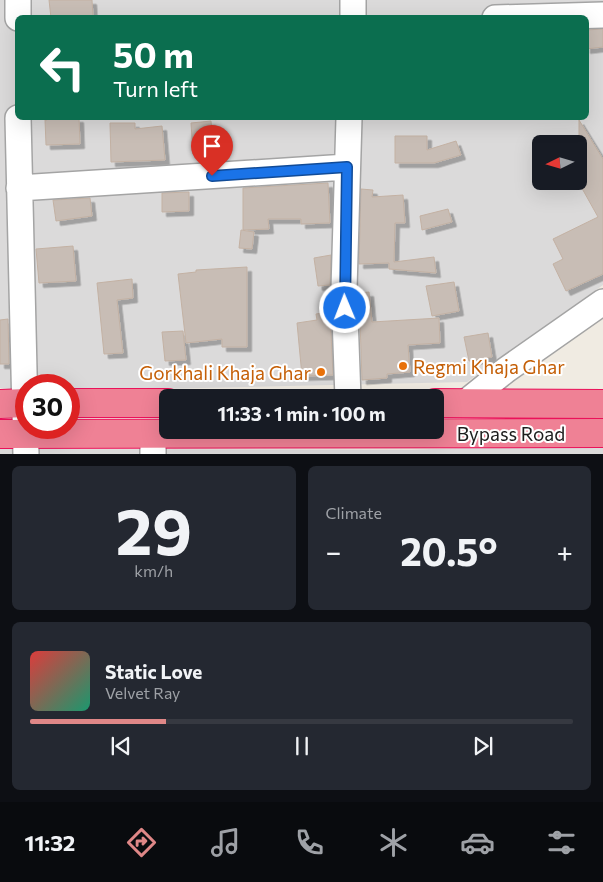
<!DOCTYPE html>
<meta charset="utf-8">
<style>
:root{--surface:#171b24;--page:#242831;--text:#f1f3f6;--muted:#9ea1a6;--line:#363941;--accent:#df8787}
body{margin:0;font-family:Commissioner,sans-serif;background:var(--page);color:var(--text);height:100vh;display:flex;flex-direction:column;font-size:19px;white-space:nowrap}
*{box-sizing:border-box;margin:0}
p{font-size:16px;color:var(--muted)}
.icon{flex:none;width:28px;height:28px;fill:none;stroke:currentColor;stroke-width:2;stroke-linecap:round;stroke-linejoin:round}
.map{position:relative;height:454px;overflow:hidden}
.details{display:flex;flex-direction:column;gap:12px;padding:12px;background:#0d0f14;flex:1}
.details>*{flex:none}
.guide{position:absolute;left:15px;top:15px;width:574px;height:105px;border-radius:8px;box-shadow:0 5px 20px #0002;background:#0b6e4f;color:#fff;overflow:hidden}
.needle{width:32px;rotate:265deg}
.buttons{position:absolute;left:532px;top:135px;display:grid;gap:10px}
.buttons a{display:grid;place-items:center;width:55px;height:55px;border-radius:8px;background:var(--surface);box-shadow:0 5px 20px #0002;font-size:25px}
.speed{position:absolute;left:15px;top:374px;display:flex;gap:10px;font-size:25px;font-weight:700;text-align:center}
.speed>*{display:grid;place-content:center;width:65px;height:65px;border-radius:50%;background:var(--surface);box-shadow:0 5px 20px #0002;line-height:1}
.speed .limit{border:8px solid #d22;background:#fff;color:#111}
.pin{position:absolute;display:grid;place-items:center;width:42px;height:42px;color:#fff;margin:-51px -21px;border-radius:50% 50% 50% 0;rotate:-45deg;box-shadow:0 0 5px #0007}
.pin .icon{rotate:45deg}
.me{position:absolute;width:55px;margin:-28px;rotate:359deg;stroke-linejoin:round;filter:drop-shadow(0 0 4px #0008)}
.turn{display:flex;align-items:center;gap:18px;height:105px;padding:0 15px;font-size:22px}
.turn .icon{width:65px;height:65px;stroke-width:2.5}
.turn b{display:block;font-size:35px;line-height:42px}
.big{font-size:38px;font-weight:700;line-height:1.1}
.details .tile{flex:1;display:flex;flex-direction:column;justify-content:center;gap:8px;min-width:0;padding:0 18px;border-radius:8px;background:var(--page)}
.details .dial{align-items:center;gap:0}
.dial b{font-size:65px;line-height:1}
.song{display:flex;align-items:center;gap:15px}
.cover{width:60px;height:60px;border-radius:8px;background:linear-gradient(135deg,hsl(0 70% 55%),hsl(160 70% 35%))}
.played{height:5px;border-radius:2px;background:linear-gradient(90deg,var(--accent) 25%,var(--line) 25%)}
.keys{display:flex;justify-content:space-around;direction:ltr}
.heat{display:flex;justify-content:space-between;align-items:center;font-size:28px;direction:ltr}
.details .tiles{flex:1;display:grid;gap:12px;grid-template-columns:1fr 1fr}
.tile:last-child{grid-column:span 2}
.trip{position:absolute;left:159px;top:389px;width:285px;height:50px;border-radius:8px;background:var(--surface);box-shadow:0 5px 20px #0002;font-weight:700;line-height:50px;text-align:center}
.menu{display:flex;height:80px;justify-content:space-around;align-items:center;background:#090b0e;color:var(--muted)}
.menu .icon{width:35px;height:35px}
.menu .current{color:var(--accent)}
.menu b{font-size:22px;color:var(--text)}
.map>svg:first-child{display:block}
.residential{fill:#dbdada;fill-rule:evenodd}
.building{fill:#c8bdb5;stroke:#c3b1a3;filter:url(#shadow)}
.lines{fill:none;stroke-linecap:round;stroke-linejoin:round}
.minor-casing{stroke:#a4a4a4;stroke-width:28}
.highway-casing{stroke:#ea125a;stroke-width:30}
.minor{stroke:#fff;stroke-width:25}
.highway{stroke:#ef8195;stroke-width:28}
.route-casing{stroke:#114b97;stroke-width:12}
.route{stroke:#1a73e8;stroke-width:9}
.food-dot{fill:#e8710a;stroke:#fff;stroke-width:2}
.labels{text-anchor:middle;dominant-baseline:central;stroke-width:4;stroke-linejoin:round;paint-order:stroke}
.food-label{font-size:19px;fill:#c56008;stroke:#fff;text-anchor:start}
.street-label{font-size:19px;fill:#1d1d1d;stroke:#fff}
</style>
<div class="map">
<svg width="603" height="455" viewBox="0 0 603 455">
<defs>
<filter id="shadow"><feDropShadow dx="4.5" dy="4.5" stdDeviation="0" flood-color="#0004"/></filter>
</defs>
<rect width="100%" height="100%" fill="#f0ebe2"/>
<!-- residential -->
<path class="residential" d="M0,0H603V285L467,382L69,391V385H26V391L0,388ZM18,18H586V118H18ZM541,144H579V181H541Z
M603,442V455H0V449L411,450Z"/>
<!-- building -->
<path class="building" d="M49,0H92L93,16L51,18Z
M603,29V47L586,49V30Z
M47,118H79L80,144L46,145L45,120H47Z
M579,120L603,159V274L566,291L553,264L563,259L553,239L598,217L579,183Z
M211,121L214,153L193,154L191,123Z
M110,123H135V129L162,126L165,160L111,162Z
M395,136H427V150L456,141L461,155L434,163H395Z
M328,183L330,223L301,224V219H268L269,229L243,230V188Z
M361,189L373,190L372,197L403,195L405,223H395L394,262L434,257L436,273L389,269V263L359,264Z
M189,192V211L162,212V193Z
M90,198L92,216L56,221L53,200Z
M448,209L452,222L422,230L420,216Z
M241,230L254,232L252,249L239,248Z
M73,246L76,281L39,283L36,249Z
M331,255L330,285L318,286L314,258Z
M247,267V347H222V339L186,343L178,274L196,272V270Z
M132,279L133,298L117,300L123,353L104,354L97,283Z
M454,282L459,311L432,316L426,286Z
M369,292L372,322L439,318L440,343L408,345L410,372L387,374V378L362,380L359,293Z
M330,312L333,375L302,376L297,323L317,320L316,314Z
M8,319L9,364H0V320Z
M183,331L186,360L165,361L162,332Z
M488,333L492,357L469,361L464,337Z"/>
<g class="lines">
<defs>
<path id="minor" d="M18,0V18
M353,18V0
M495,18L603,15
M18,118L26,455
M19,188L347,167
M348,398L344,289L349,118
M465,403L506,370L603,302
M153,434V455"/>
<path id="highway" d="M69,403H168
M435,403L603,404
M0,404L26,403
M0,434L603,433"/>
</defs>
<!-- minor casing -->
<use href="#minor" class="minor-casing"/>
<!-- highway casing -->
<use href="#highway" class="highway-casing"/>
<!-- minor -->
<use href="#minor" class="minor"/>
<!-- highway -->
<use href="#highway" class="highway"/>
</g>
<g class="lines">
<defs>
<path id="route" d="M212,176L347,167L345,308"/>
</defs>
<!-- route casing -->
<use href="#route" class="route-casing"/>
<!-- route -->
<use href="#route" class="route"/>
</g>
<!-- markers -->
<g class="food-dot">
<circle cx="403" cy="366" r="5"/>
<circle cx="321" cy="372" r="5"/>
</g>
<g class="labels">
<!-- food labels -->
<g class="food-label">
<text x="413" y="366">Regmi Khaja Ghar</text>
<text x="311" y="372" text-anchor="end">Gorkhali Khaja Ghar</text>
</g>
<!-- street labels -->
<g class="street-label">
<text x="511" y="433">Bypass Road</text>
</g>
</g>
</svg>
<div class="buttons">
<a><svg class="needle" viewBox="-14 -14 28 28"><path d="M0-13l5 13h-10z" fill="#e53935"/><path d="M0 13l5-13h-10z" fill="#9ea1a6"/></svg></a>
</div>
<div class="speed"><div class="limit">30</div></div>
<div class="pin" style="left:212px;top:176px;background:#d93025"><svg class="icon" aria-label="arrive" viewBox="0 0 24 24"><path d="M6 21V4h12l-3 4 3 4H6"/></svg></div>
<svg class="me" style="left:345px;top:308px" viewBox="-20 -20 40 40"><circle r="17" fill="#1a73e8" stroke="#fff" stroke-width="3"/><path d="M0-11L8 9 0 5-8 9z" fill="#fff"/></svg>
<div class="trip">11:33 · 1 min · 100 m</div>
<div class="guide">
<div class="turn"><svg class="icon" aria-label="left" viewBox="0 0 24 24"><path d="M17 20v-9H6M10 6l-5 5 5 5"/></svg><div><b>50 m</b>Turn left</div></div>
</div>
</div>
<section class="details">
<div class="tiles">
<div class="tile dial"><b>29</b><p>km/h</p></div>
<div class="tile"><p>Climate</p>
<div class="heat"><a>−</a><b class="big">20.5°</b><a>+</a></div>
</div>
<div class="tile">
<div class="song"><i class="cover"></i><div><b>Static Love</b><p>Velvet Ray</p></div></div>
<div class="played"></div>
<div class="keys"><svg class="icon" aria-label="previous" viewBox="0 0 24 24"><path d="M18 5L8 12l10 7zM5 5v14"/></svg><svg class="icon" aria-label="pause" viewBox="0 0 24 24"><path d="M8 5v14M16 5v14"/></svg><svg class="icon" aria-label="next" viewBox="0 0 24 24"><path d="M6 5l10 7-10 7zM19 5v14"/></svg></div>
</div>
</div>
</section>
<nav class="menu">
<b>11:32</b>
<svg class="icon current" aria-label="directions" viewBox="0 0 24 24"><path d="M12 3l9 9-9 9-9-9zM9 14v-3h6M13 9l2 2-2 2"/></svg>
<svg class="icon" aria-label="music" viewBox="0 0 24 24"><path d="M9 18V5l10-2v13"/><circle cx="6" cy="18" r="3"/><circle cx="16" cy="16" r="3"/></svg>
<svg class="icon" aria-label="phone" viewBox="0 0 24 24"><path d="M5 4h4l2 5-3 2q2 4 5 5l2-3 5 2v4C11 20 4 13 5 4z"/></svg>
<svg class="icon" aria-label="climate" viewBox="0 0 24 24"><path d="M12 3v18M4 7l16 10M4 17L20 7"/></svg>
<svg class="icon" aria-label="car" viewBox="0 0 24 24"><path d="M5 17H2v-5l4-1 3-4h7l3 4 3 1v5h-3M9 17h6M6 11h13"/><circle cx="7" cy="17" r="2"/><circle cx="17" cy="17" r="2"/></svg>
<svg class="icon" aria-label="filters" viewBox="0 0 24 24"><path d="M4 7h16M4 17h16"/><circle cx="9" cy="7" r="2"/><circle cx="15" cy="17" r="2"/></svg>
</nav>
